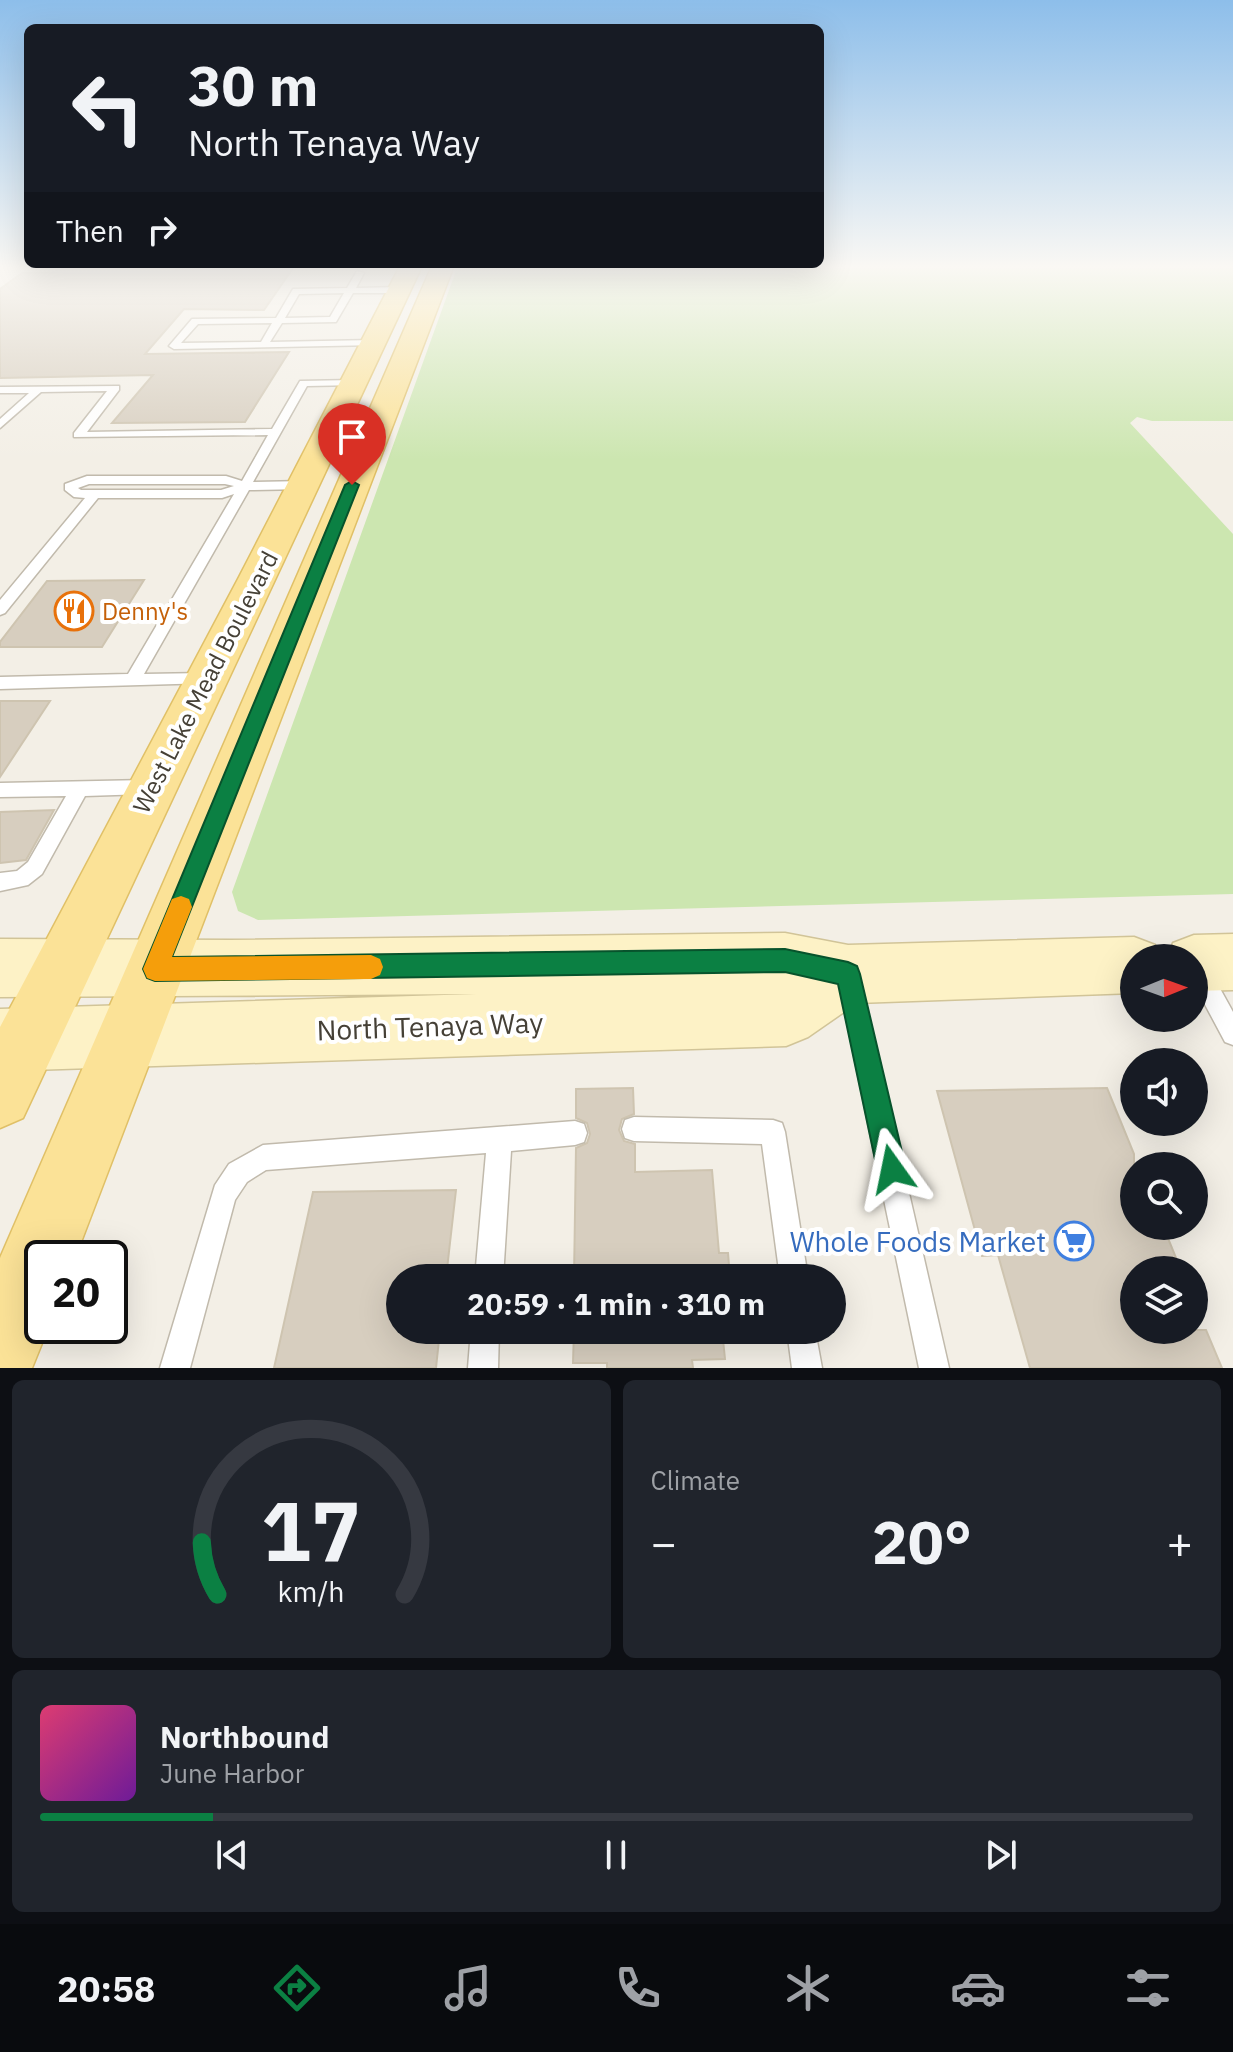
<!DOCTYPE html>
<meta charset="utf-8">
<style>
:root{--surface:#171b24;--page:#20242c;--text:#f1f3f6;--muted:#9ea1a6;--line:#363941;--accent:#0b8043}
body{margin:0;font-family:"IBM Plex Sans",sans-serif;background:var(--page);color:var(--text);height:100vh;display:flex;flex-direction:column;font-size:30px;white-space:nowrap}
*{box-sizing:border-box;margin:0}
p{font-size:26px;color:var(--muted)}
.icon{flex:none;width:44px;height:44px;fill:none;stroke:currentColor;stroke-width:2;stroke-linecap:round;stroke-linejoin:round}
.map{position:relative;height:1368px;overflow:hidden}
.sheet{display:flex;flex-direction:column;gap:12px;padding:12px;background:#0d0f14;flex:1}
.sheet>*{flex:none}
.banner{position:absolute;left:24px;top:24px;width:800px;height:244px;border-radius:12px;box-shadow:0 8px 32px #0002;background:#171b24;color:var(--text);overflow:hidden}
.needle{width:52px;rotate:89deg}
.fabs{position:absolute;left:1120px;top:944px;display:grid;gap:16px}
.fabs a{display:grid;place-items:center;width:88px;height:88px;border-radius:50%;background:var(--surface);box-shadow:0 8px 32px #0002;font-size:40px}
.speed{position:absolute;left:24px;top:1240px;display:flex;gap:16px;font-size:40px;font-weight:700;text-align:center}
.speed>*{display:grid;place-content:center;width:104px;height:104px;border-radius:50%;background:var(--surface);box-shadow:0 8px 32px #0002;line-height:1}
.speed .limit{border:4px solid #111;border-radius:12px;background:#fff;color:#111}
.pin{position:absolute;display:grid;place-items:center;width:68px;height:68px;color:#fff;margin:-82px -34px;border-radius:50% 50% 50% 0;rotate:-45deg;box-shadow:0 0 8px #0007}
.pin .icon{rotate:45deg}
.me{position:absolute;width:88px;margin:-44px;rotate:348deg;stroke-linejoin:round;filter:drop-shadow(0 0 6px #0008)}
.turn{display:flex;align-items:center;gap:28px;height:168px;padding:0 32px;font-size:36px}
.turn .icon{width:104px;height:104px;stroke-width:2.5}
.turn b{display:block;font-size:56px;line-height:68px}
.then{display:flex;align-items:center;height:76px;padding:0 32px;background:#0003;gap:16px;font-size:30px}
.big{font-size:60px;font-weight:700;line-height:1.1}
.sheet .widget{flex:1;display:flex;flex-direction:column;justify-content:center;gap:12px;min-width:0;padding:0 28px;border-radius:12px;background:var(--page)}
.sheet .dial{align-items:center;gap:0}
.dial svg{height:208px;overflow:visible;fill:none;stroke:var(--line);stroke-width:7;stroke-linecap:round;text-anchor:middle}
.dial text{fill:var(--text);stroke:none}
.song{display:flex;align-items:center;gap:24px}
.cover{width:96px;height:96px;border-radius:12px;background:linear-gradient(135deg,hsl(340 70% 55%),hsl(280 70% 35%))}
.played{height:8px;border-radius:4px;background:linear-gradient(90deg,var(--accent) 15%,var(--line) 15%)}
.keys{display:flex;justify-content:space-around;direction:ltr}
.heat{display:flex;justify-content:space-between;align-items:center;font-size:44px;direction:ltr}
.sheet .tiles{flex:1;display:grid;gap:12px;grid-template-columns:1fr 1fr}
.widget:last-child{grid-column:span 2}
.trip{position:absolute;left:386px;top:1264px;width:460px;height:80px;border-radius:40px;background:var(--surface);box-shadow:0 8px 32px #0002;font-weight:700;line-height:80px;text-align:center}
.dock{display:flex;height:128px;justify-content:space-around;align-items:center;background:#090b0e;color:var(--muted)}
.dock .icon{width:56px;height:56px}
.dock .selected{color:var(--accent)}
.dock b{font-size:36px;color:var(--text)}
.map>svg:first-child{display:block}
.green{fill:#cce6b0}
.building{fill:#d7cebf;stroke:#cec4b0;stroke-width:2}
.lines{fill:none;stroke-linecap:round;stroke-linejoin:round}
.service-casing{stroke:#c1baac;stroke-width:3}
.secondary-casing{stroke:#d1c498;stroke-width:3}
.primary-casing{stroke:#e0c067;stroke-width:3}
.service{fill:#fff;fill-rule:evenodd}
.secondary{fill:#fdf2c6;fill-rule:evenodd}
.primary{fill:#fbe297;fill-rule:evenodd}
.route{fill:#0b8043;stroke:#07532c;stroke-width:2}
.slow{fill:#f59e0b}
.labels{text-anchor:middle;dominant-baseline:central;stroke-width:8;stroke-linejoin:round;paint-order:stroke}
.food-label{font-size:24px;fill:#c56008;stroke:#fff;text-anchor:start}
.street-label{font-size:24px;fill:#454036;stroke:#fff}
.near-street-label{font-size:28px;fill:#454036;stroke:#fff}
.near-shop-label{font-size:28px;fill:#366cbe;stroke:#fff;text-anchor:end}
</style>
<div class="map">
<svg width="1233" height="1368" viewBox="0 0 1233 1368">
<rect width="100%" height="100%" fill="#f3efe6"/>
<!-- green -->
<path class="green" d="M457,268H1233V421H1152L1137,417L1130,423L1233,534V894L258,920L238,911L232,892Z"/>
<!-- building -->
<path class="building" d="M178,268H293L264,310L184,309L145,354L289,352L245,422L112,423L153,375L0,378V289L22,273L174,272Z
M144,580L102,647H0V642L47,581Z
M0,701H50L0,777Z
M54,810L26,860L0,863V812Z
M633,1088L634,1114L622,1119L619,1130L624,1141L635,1144V1172L712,1170L719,1253H728L730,1278H574L576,1148L587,1143L590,1134L587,1123L576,1118V1089Z
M1107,1088L1134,1154V1226H1163L1181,1270H1134V1330H1206L1222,1368H1030L998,1255L982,1256L937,1091Z
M456,1190L446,1278H400V1330H440L436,1368H274L313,1192Z
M574,1330H722L725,1359L692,1360L693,1368H607V1363H573Z"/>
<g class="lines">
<defs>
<path id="service" d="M357,271L364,273L356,288L399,287L403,290L399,293H353L336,322L282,323L270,342L374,340L379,343L377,345L174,349L169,346L192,319L276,318L293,289L347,288ZM344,293L330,317L285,318L299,294ZM272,323L261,342L181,343L198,324Z
M354,380L358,381V385L307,386L253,482L306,481L312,485L306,489L249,490L144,674L205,673L211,675L213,679L211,683L0,689V677L128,674L234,494L222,498H98L5,613L0,615V600L85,498L74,497L65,490V484L87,476H226L242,481L268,435L74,437V433L107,391L41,392L0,428V419L29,393H0V387L119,386V390L87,432L272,429L300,381ZM89,484H225L234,486L221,490H81L78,488Z
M146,780L152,782L155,787L152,792L146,794L85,796L42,874L28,885L0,891V873L17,871L28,862L66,796L0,797V783Z
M1199,962L1207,965L1233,1012V1045L1225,1042L1194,984V964Z
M850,972L858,975L861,983L949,1368H919L839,983L842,975Z
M634,1117L773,1120L782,1123L785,1132L808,1278H780L762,1144L634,1141L625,1138L622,1129L625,1120Z
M575,1121L584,1124L587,1133L584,1142L575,1145L511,1151L503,1278H475L486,1153L266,1170L247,1182L235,1200L190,1368H160L215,1185L229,1164L263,1145Z
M471,1330H499L498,1368H468Z
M787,1330H815L822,1368H792Z"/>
<path id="secondary" d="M785,933L848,945L1134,937L1155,945L1160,958H1134V993L857,1003L808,1037L786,1046L0,1071V1009L476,994L0,997V939L230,940Z
M1233,934V990L1194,991V958H1167L1173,943L1194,935Z"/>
<path id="primary" d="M399,268H421L23,1118L0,1128V1027L238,579Z
M431,268H453L75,1258H42V1326H49L32,1368H0V1258Z"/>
</defs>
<!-- service casing -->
<use href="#service" class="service-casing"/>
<!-- secondary casing -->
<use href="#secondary" class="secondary-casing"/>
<!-- primary casing -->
<use href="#primary" class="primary-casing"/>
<!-- service -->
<use href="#service" class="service"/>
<!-- secondary -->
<use href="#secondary" class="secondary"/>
<!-- primary -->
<use href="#primary" class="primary"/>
</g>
<!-- sky -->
<linearGradient id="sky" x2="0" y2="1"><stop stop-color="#8dbeea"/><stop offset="0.58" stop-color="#faf8f4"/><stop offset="1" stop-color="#faf8f4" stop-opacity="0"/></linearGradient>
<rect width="1233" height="460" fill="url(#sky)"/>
<!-- route -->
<path class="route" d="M352,481L359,485L172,957L785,949L848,962L857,966L860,974L906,1169L902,1180L892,1184L881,1180L877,1169L838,984L785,972L155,981L147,978L143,969L345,485Z"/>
<!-- slow -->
<path class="slow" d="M181,896L189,899L192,907L172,957L371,955L380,959L383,967L380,975L371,979L155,981L147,978L143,969L172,899Z"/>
<!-- icons -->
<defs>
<symbol id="restaurant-ring" viewBox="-11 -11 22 22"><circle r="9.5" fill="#fff" stroke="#e8710a" stroke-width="1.5"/><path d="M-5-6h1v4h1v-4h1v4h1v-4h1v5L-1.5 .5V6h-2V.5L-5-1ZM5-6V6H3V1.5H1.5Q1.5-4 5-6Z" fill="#e8710a"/></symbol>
<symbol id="supermarket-ring" viewBox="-11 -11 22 22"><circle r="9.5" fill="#fff" stroke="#3f7fe0" stroke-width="1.5"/><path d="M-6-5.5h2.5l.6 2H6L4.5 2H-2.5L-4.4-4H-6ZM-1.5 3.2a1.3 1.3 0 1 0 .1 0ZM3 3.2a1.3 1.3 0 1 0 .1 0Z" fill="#3f7fe0"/></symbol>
</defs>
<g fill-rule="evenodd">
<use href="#restaurant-ring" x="52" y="589" width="44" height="44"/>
<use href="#supermarket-ring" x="1052" y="1219" width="44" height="44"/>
</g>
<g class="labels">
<!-- food labels -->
<g class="food-label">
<text x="102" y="611">Denny's</text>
</g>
<!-- street labels -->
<g class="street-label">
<text transform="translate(205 682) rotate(-63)">West Lake Mead Boulevard</text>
</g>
<!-- near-street labels -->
<g class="near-street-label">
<text transform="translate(430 1026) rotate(-2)">North Tenaya Way</text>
</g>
<!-- near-shop labels -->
<g class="near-shop-label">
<text x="1046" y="1241">Whole Foods Market</text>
</g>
</g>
</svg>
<div class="fabs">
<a><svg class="needle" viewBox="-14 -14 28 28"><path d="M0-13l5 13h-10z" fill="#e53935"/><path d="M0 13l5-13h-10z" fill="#9ea1a6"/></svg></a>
<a><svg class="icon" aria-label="sound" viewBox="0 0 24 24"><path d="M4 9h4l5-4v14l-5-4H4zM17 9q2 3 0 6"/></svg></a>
<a><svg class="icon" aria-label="search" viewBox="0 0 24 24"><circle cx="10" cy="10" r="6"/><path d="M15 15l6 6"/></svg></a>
<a><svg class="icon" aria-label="layers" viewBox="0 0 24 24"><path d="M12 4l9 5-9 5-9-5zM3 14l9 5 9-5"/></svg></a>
</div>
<div class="speed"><div class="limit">20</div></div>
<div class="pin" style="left:352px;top:485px;background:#d93025"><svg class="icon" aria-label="arrive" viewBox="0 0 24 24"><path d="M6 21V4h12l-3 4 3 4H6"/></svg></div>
<svg class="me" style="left:892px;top:1169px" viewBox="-20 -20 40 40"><path d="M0-17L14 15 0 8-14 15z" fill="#0b8043" stroke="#fff" stroke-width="4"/></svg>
<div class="trip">20:59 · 1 min · 310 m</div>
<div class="banner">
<div class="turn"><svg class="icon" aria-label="left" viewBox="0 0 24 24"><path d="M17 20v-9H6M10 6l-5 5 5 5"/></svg><div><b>30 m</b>North Tenaya Way</div></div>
<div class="then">Then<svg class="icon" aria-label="right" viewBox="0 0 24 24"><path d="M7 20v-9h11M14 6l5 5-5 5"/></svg></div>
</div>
</div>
<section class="sheet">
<div class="tiles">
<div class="widget dial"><svg viewBox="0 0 100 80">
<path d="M14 69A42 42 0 1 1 86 69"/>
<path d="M14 69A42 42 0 0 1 8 49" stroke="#0b8043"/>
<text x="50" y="56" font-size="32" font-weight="700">17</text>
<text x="50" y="72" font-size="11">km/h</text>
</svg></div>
<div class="widget"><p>Climate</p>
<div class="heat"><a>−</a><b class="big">20°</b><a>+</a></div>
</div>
<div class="widget">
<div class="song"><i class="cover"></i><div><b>Northbound</b><p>June Harbor</p></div></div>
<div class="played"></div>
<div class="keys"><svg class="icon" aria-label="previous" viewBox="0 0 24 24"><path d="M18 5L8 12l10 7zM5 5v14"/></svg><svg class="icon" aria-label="pause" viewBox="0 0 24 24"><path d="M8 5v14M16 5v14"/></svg><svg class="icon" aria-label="next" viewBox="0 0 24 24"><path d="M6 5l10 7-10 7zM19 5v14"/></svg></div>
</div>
</div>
</section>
<nav class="dock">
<b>20:58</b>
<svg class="icon selected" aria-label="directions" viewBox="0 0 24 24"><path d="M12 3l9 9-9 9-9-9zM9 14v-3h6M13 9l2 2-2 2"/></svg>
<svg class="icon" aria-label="music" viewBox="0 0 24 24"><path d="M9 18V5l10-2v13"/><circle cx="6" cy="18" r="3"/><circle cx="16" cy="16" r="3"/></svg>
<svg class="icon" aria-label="phone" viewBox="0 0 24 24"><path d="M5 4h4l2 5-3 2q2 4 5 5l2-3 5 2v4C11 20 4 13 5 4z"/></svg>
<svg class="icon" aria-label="climate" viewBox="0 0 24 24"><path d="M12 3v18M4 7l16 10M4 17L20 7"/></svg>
<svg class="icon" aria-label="car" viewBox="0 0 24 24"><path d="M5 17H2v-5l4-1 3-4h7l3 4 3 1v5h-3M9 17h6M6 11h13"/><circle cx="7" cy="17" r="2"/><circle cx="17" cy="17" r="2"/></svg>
<svg class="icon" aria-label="filters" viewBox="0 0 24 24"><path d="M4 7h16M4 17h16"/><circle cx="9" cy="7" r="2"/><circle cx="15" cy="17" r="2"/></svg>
</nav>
